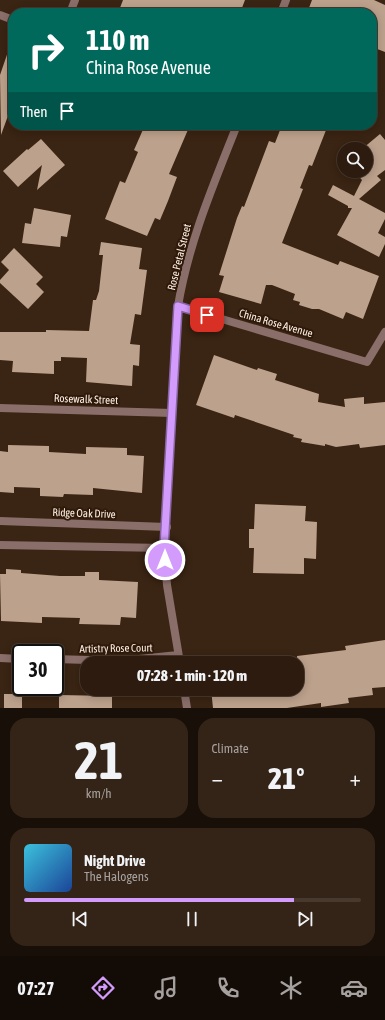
<!DOCTYPE html>
<meta charset="utf-8">
<style>
:root{--surface:#2c1b0e;--page:#342417;--text:#f1f3f6;--muted:#a6a19e;--line:#48392e;--accent:#d39cfc}
body{margin:0;font-family:"Asap Condensed",sans-serif;background:var(--page);color:var(--text);height:100vh;display:flex;flex-direction:column;font-size:15px;white-space:nowrap}
*{box-sizing:border-box;margin:0}
p{font-size:13px;color:var(--muted)}
.icon{flex:none;width:22px;height:22px;fill:none;stroke:currentColor;stroke-width:2;stroke-linecap:round;stroke-linejoin:round}
.map{position:relative;height:708px;overflow:hidden}
.side{display:flex;flex-direction:column;gap:10px;padding:10px;background:#180f08;flex:1}
.side>*{flex:none}
.banner{position:absolute;left:8px;top:8px;width:369px;height:122px;border-radius:16px;box-shadow:0 2px 10px #0003,0 0 0 1px var(--line);background:#00695c;color:#fff;overflow:hidden}
.controls{position:absolute;left:337px;top:142px;display:grid;gap:8px}
.controls a{display:grid;place-items:center;width:36px;height:36px;border-radius:50%;background:var(--surface);box-shadow:0 2px 10px #0003,0 0 0 1px var(--line);font-size:20px}
.speed{position:absolute;left:12px;top:644px;display:flex;gap:8px;font-size:20px;font-weight:700;text-align:center}
.speed>*{display:grid;place-content:center;width:52px;height:52px;border-radius:50%;background:var(--surface);box-shadow:0 2px 10px #0003,0 0 0 1px var(--line);line-height:1}
.speed .limit{border:2px solid #111;border-radius:6px;background:#fff;color:#111}
.pin{position:absolute;display:grid;place-items:center;width:34px;height:34px;color:#fff;margin:-17px;border-radius:8px;box-shadow:0 2px 6px #0006}
.me{position:absolute;width:44px;margin:-22px;rotate:0deg;stroke-linejoin:round;filter:drop-shadow(0 0 3px #0008)}
.turn{display:flex;align-items:center;gap:14px;height:84px;padding:0 12px;font-size:18px}
.turn .icon{width:52px;height:52px;stroke-width:2.5}
.turn b{display:block;font-size:28px;line-height:34px}
.then{display:flex;align-items:center;height:38px;padding:0 12px;background:#0003;gap:8px;font-size:15px}
.big{font-size:30px;font-weight:800;line-height:1.1}
.side .widget{flex:1;display:flex;flex-direction:column;justify-content:center;gap:6px;min-width:0;padding:0 14px;border-radius:16px;background:var(--page)}
.side .dial{align-items:center;gap:0}
.dial b{font-size:52px;line-height:1}
.song{display:flex;align-items:center;gap:12px}
.cover{width:48px;height:48px;border-radius:6px;background:linear-gradient(135deg,hsl(190 70% 55%),hsl(220 70% 35%))}
.played{height:4px;border-radius:2px;background:linear-gradient(90deg,var(--accent) 80%,var(--line) 80%)}
.keys{display:flex;justify-content:space-around;direction:ltr}
.heat{display:flex;justify-content:space-between;align-items:center;font-size:22px;direction:ltr}
.side .tiles{flex:1;display:grid;gap:10px;grid-template-columns:1fr 1fr}
.widget:last-child{grid-column:span 2}
.trip{position:absolute;left:80px;top:656px;width:224px;height:40px;border-radius:16px;background:var(--surface);box-shadow:0 2px 10px #0003,0 0 0 1px var(--line);font-weight:800;line-height:40px;text-align:center}
.dock{display:flex;height:64px;justify-content:space-around;align-items:center;background:#120b06;color:var(--muted)}
.dock .icon{width:28px;height:28px}
.dock .current{color:var(--accent)}
.dock b{font-size:18px;color:var(--text)}
.map>svg:first-child{display:block}
.building{fill:#bca18c}
.lines{fill:none;stroke-linecap:round;stroke-linejoin:round}
.street{stroke:#8a6e6a;stroke-width:8}
.route-casing{stroke:#8965a4;stroke-width:10}
.route{stroke:#d39cfc;stroke-width:7}
.labels{text-anchor:middle;dominant-baseline:central;stroke-width:4;stroke-linejoin:round;paint-order:stroke}
.street-label{font-size:11px;fill:#feeee4;stroke:#2f1a09}
</style>
<div class="map">
<svg width="385" height="708" viewBox="0 0 385 708">
<rect width="100%" height="100%" fill="#3a2413"/>
<!-- building -->
<path class="building" d="M123,0H245L240,13H118Z
M312,0H374L385,5V52L372,47V13H307Z
M11,43H13V114L9,113L1,135L0,75Z
M145,125H190L169,174L177,177L168,201L160,220L155,218L147,236L105,219L120,181L125,183L138,152L134,150Z
M282,125H328L312,166L309,165L300,188L303,189L282,243L338,265L340,261L379,276L363,319L346,312L343,319L319,309H312L299,305L300,302L293,300L295,294L272,285H266L261,304L219,292L224,276L219,275L237,218L242,206L244,207L269,141L275,143Z
M380,134L385,140V170L377,176L381,180L359,199L385,213V219L378,233L385,237V244L379,257L337,235L352,208H348V206L328,195L333,185L354,196L362,180L354,171H366V149H362Z
M41,139L65,165L37,190L42,165L18,187L3,171L27,149L28,150Z
M34,208L71,215L67,237L61,236L60,247L22,243L25,223L31,224Z
M101,242L142,248L139,269L147,270L141,315L135,314L130,344L140,345L139,366L133,365L132,386L86,382L87,358L61,357V361H54V374L12,372L13,361L0,360V332H46V330L89,331L93,300H96L99,291L103,255H99Z
M14,248L43,277L36,284L44,292L28,309L0,283V280L9,270L1,262Z
M214,355L257,370L258,368L277,374L275,380L319,394L318,402L345,407L344,399L364,397V404L385,402V445L360,448L359,444L336,447L325,444V446L301,442L302,439L293,437L294,435L235,415L234,418L196,405Z
M8,445L49,446V452L86,454V447L127,448V455L144,456L142,493L93,488V495L64,494L63,497L40,496V488L14,487V493L0,492V451L8,452Z
M255,504L306,506L305,521L317,522L316,559L304,558V574L253,573L254,548H249V529H254Z
M6,569L21,570V573L60,576H85V572H99V580L138,582L136,618L121,617L120,625L79,624L80,618L42,617V623L1,621L0,574H6Z
M385,640V687L372,688L373,695L348,698L349,703L321,707V703L287,708H213L211,689H297V656L346,650L345,646Z
M4,694H22V708H4Z
M59,695L112,696V708H59Z"/>
<g class="lines">
<!-- street -->
<path class="street" d="M70,13L75,0
M281,13L286,0
M0,15L13,20
M178,306L367,362L385,332
M0,408L172,413
M0,521L167,527
M0,545L164,548
M0,658L21,659
M55,659L120,661L178,655
M180,663L167,585L164,548L178,306C189,241 213,186 237,125
M184,689L187,708"/>
</g>
<g class="lines">
<defs>
<path id="route" d="M165,560L164,548L178,306L207,315"/>
</defs>
<!-- route casing -->
<use href="#route" class="route-casing"/>
<!-- route -->
<use href="#route" class="route"/>
</g>
<g class="labels">
<!-- street labels -->
<g class="street-label">
<text transform="translate(179 257) rotate(-76)">Rose Petal Street</text>
<text transform="translate(276 323) rotate(16)">China Rose Avenue</text>
<text transform="translate(86 399) rotate(2)">Rosewalk Street</text>
<text transform="translate(84 513) rotate(2)">Ridge Oak Drive</text>
<text transform="translate(116 648) rotate(-1)">Artistry Rose Court</text>
</g>
</g>
</svg>
<div class="controls">
<a><svg class="icon" aria-label="search" viewBox="0 0 24 24"><circle cx="10" cy="10" r="6"/><path d="M15 15l6 6"/></svg></a>
</div>
<div class="speed"><div class="limit">30</div></div>
<div class="pin" style="left:207px;top:315px;background:#d93025"><svg class="icon" aria-label="arrive" viewBox="0 0 24 24"><path d="M6 21V4h12l-3 4 3 4H6"/></svg></div>
<svg class="me" style="left:165px;top:560px" viewBox="-20 -20 40 40"><circle r="17" fill="#d39cfc" stroke="#fff" stroke-width="3"/><path d="M0-11L8 9 0 5-8 9z" fill="#fff"/></svg>
<div class="trip">07:28 · 1 min · 120 m</div>
<div class="banner">
<div class="turn"><svg class="icon" aria-label="right" viewBox="0 0 24 24"><path d="M7 20v-9h11M14 6l5 5-5 5"/></svg><div><b>110 m</b>China Rose Avenue</div></div>
<div class="then">Then<svg class="icon" aria-label="arrive" viewBox="0 0 24 24"><path d="M6 21V4h12l-3 4 3 4H6"/></svg></div>
</div>
</div>
<section class="side">
<div class="tiles">
<div class="widget dial"><b>21</b><p>km/h</p></div>
<div class="widget"><p>Climate</p>
<div class="heat"><a>−</a><b class="big">21°</b><a>+</a></div>
</div>
<div class="widget">
<div class="song"><i class="cover"></i><div><b>Night Drive</b><p>The Halogens</p></div></div>
<div class="played"></div>
<div class="keys"><svg class="icon" aria-label="previous" viewBox="0 0 24 24"><path d="M18 5L8 12l10 7zM5 5v14"/></svg><svg class="icon" aria-label="pause" viewBox="0 0 24 24"><path d="M8 5v14M16 5v14"/></svg><svg class="icon" aria-label="next" viewBox="0 0 24 24"><path d="M6 5l10 7-10 7zM19 5v14"/></svg></div>
</div>
</div>
</section>
<nav class="dock">
<b>07:27</b>
<svg class="icon current" aria-label="directions" viewBox="0 0 24 24"><path d="M12 3l9 9-9 9-9-9zM9 14v-3h6M13 9l2 2-2 2"/></svg>
<svg class="icon" aria-label="music" viewBox="0 0 24 24"><path d="M9 18V5l10-2v13"/><circle cx="6" cy="18" r="3"/><circle cx="16" cy="16" r="3"/></svg>
<svg class="icon" aria-label="phone" viewBox="0 0 24 24"><path d="M5 4h4l2 5-3 2q2 4 5 5l2-3 5 2v4C11 20 4 13 5 4z"/></svg>
<svg class="icon" aria-label="climate" viewBox="0 0 24 24"><path d="M12 3v18M4 7l16 10M4 17L20 7"/></svg>
<svg class="icon" aria-label="car" viewBox="0 0 24 24"><path d="M5 17H2v-5l4-1 3-4h7l3 4 3 1v5h-3M9 17h6M6 11h13"/><circle cx="7" cy="17" r="2"/><circle cx="17" cy="17" r="2"/></svg>
</nav>
